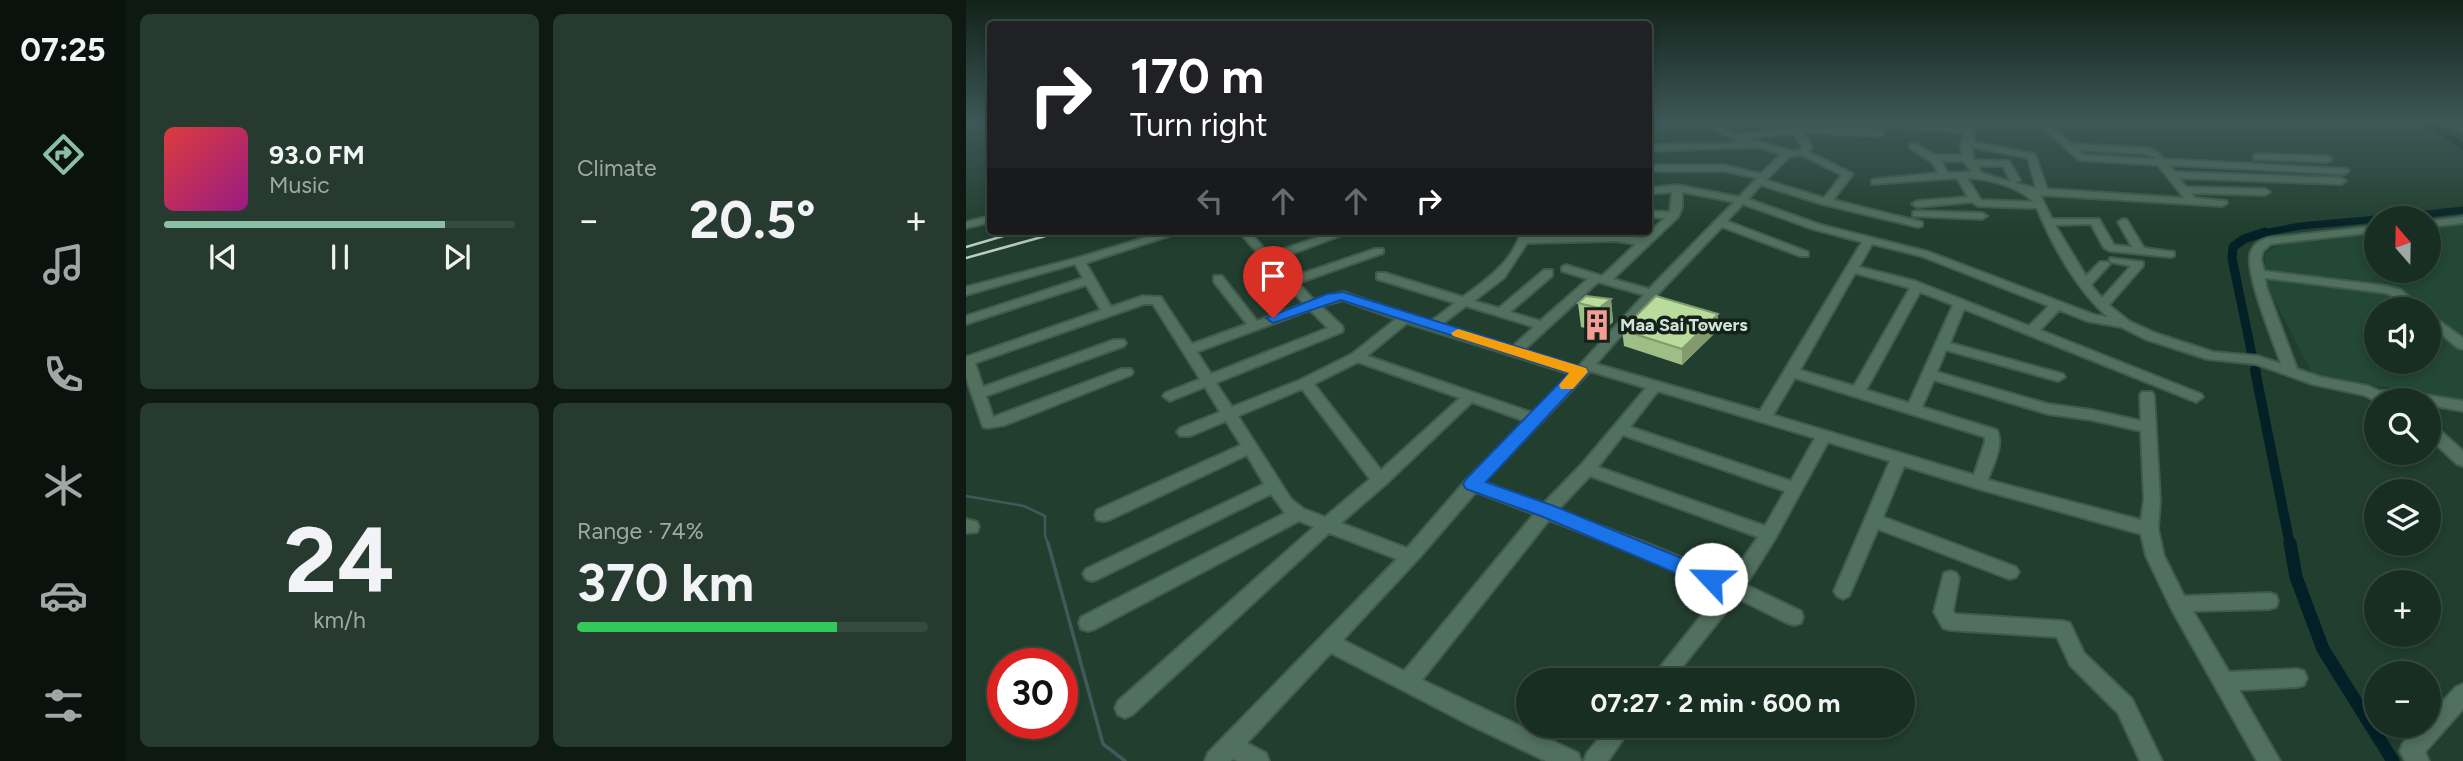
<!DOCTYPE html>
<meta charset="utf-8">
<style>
:root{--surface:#192e22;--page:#263a2f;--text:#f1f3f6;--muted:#9fa8a5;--line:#374a40;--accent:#8abfa5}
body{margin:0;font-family:Figtree,sans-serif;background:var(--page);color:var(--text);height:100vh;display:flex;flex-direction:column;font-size:26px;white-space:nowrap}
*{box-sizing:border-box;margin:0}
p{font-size:23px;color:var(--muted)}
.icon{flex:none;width:38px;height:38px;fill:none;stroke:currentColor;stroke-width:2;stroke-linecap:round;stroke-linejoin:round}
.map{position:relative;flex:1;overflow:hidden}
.sheet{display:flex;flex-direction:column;gap:14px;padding:14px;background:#0e1913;width:840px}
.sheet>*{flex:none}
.top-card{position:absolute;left:21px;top:21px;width:665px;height:214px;border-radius:7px;box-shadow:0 4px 10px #0003,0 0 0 2px var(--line);background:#202124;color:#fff;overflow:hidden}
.needle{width:46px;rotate:340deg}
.tools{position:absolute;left:1398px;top:206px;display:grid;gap:14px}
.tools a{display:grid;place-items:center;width:77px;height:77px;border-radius:50%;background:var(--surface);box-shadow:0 4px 10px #0003,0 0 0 2px var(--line);font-size:35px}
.speed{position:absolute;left:21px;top:648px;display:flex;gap:14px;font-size:35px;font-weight:700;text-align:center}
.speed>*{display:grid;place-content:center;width:91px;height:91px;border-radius:50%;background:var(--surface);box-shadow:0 4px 10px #0003,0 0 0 2px var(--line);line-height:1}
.speed .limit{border:10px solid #d22;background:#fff;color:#111}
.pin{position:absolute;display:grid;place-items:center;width:60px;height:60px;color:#fff;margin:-72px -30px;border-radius:50% 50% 50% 0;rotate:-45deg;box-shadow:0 0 7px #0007}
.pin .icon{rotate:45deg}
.me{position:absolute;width:77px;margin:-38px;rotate:294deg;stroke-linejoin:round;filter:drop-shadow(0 0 5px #0008)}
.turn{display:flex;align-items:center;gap:24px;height:147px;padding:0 28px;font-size:32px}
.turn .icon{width:91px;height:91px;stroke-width:2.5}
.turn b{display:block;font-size:49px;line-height:60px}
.lanes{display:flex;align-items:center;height:66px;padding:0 28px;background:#0003;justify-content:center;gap:35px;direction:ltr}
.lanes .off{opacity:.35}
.big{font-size:52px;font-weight:700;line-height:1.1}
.sheet .card{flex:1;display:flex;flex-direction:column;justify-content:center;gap:10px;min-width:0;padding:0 24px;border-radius:10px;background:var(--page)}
.sheet .dial{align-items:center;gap:0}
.dial b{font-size:91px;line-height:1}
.song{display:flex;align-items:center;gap:21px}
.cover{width:84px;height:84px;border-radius:10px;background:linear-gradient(135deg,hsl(0 70% 55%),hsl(310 70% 35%))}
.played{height:7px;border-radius:4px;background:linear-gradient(90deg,var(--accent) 80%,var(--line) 80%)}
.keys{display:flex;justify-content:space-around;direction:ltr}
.heat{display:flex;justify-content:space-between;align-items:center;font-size:38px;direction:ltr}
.charge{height:10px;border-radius:5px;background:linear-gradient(90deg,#34c759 74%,var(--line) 0)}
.sheet .tiles{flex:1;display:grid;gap:14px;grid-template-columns:repeat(2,1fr)}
.trip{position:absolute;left:550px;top:668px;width:399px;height:70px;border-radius:35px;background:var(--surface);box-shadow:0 4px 10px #0003,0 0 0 2px var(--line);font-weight:700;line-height:70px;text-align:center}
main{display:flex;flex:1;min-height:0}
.tab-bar{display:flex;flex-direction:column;width:126px;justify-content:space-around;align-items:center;background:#0a120e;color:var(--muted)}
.tab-bar .icon{width:49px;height:49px}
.tab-bar .selected{color:var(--accent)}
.tab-bar b{font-size:32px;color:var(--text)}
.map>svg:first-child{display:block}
.built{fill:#234834}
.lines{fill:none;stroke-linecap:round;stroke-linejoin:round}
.stream-far1{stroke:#405a5c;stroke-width:2.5}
.stream{stroke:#405a5c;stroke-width:3.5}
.canal-far3{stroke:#022026;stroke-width:7}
.canal-far2{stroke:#022026;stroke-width:9}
.canal-far1{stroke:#022026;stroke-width:10}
.canal{stroke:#022026;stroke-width:13}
.minor-casing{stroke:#405a4d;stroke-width:4}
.minor{fill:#51705e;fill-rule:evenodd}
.rail-far1{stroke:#bbcec3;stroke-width:2}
.rail{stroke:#bbcec3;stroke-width:2.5}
.wall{fill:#9fbd87}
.shaded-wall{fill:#829a6e}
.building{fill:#b9dc9d;stroke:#829a6e;stroke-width:2}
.route{fill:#1a73e8;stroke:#114b97;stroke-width:2}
.slow{fill:#f59e0b}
.labels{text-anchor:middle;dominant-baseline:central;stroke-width:7;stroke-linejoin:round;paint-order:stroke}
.poi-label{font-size:18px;font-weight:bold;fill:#d2e3d9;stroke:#15221a;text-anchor:start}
</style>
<main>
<nav class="tab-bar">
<b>07:25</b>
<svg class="icon selected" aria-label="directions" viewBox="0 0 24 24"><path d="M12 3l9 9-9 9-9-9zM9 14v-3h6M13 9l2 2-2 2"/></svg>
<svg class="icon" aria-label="music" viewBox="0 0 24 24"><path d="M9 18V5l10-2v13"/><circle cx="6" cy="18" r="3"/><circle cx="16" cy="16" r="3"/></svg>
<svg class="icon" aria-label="phone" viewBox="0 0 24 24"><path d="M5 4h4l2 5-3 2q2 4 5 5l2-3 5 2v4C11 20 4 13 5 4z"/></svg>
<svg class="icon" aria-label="climate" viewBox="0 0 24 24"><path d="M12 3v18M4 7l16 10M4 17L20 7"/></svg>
<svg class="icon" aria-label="car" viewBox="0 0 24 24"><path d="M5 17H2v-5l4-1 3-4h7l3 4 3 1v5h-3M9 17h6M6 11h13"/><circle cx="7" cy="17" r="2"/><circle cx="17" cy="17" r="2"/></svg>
<svg class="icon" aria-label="filters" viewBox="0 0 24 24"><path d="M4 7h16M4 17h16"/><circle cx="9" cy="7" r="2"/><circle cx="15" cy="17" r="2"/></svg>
</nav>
<section class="sheet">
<div class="tiles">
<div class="card">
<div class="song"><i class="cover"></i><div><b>93.0 FM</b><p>Music</p></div></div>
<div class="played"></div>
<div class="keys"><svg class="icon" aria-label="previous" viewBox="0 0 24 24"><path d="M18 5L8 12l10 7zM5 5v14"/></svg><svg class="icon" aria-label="pause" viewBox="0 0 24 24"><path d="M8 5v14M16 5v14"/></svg><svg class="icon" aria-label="next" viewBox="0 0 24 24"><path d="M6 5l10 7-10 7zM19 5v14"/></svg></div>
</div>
<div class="card"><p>Climate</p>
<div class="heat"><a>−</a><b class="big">20.5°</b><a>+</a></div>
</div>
<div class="card dial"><b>24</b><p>km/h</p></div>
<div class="card"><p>Range · 74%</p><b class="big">370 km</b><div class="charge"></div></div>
</div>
</section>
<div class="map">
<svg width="1497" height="761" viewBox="0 0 1497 761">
<rect width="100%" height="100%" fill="#213e2e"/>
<!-- built -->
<path class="built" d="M1497,224V339L1463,310L1430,287L1412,283L1444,310H1410V362H1463V325L1497,352V400L1347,375L1300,284L1298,269L1300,253L1317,243L1410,233V271H1463V228Z"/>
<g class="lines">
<!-- stream-far1 -->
<path class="stream-far1" d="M0,496L58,506L79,516V535L82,545"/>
<!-- stream -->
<path class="stream" d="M82,543L137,744L159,761"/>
<!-- canal-far3 -->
<path class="canal-far3" d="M1462,123L1497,146
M1416,219L1497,210
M1292,234L1334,226L1410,219"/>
<!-- canal-far2 -->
<path class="canal-far2" d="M1286,355L1266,258L1267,247L1278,239L1299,232
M1289,369L1290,372"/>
<!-- canal-far1 -->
<path class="canal-far1" d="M1289,370L1324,545"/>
<!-- canal -->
<path class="canal" d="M1324,543L1330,577L1357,649L1427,761"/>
<defs>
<path id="minor" d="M734,123H779L755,128L770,135L825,128L823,123H832L834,127L851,123L850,126L917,131V135L914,136L837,132L846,147L843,152L887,174L867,200L956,222V226L952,227L856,204L795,185L782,199L855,225L963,252L1129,315L1142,317C1112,292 1086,245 1071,208L1012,206L1006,202L951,207L946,204L951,201L1002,197L991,178L906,184V180L910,179L972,173L966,162L944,148V144H950L969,155H996L995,144L999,133L923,126L919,123H952L1000,128L1001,123H1009L1007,142L1069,154L1081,189L1218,198L1192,165L1113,160L1072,123H1081L1105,144L1183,148L1194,154L1189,157L1181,154L1112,150L1118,155L1188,159L1193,156L1198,159L1381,169L1383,171L1378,174L1203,165L1209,172L1375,178L1380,181L1375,184L1213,178L1220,187L1299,189L1304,192L1299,195L1225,193L1229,198L1260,201L1261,203L1256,206L1074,195L1086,219H1133L1148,245L1166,247L1152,222L1157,219L1161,220L1178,248L1208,252V256L1204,257L1144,251L1138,248L1125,224L1089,225L1120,276L1134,262H1142L1144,264L1125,285L1136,298L1165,266L1144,262V258L1177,262V266L1143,305L1163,321L1189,333L1247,352L1292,356L1315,364C1308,342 1277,271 1285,251C1288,244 1295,240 1302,238L1410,226V232L1305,244L1297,251L1295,259L1298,271L1421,286L1435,290L1458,310C1436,310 1438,299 1420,293L1299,278L1300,286L1331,369L1354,377L1402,386L1414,391H1436L1497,401V411L1463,405V401H1410L1398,395L1346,384L1290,364L1241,359L1179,339L1155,327L1121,321L1093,310L1074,330L1235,394L1237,397L1230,402L1225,400L998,309L984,343L1097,374L1099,377L1092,381L980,350L971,372L1082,404L1126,410L1175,421L1174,395L1176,392H1186L1188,395L1194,500L1192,529L1198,556L1218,596L1303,593L1310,595L1312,601L1310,607L1303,609L1227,611L1263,672L1331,669L1338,671L1341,678L1338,685L1331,687L1273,690L1314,761H1291L1206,610L1180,556L1175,534L1013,489L938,466L917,517L1050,567L1053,572L1050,577L1044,579L1038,577L912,529L883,596L877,599L871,596L868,591L924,461L862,442L809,539L780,585L835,611L837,617L835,623L828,625L821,623L771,598L705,681H683L755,591L671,554L583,520L456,680L612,753L615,761H580L504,725L365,653L281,743L300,753L303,761H271L267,759L265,761H239L242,753L431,559L363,533L166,715L159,718L152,715L149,708L152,701L348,527L333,521L129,629L122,631L115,629L113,623L115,617L319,513L305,494L132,579L126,581L120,579L117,574L120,569L298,484L281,455L143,520L137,521L131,520L129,515L131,510L275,445L260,421L224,436H214L211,432L214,428L254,412L239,387L204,401L197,396L199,393L234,379L187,304H178L9,363L17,387L148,340H158L160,343L158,346L20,396L27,417L155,369H165L167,372L165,375L39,425L22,428L17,427L0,377V357L135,310L120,285L0,324V316L117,278L109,264L0,295V287L115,257L201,231H218L120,263L145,307L177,296L195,297L226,344L281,324L248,282V276H256L291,321L338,304L272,231H283L303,254L371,231H387L309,260L326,277L409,249H417V253L332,283L348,300L377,292L464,322L489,303L411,279V273H419L497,297C520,280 548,261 555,231H565L564,237L649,235L677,238L699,218L682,217V211L704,212L706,192L682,194V188L711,185L773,197L791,178L758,171H682V165H758L795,174L815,154L792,147L682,151V145L777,143ZM828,133L836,147L835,150L825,151L782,138ZM1006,147L1062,158L1070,188L1049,183L1054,180L1043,161L1007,160ZM835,155L876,175L858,198L800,180L823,157ZM975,161H997L1006,172L982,173ZM1011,166H1037L1045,182L1016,173ZM1001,178C1022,178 1053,187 1068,202L1015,200ZM716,192L768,202L683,289L647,279L712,217L716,207ZM777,204L847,229L896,242L794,411L630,364L690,296L756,227L834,256H842V252L761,221ZM649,241L670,244L636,276L600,265L596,267V271L622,279L574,321L544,312L586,276V270H578L533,308L508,301L538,278L561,243ZM906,244L955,256L1083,306L1063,326L949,281L893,267ZM889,273L944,288L888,386L834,370ZM632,282L678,295L612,367L558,350ZM954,292L987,305L943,403L900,390ZM377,300L430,319L386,354L334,380L266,407L250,383L376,332L377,329L376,326L355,306ZM500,306L568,327L546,347L475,325ZM344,310L362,328L245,374L231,352ZM441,323L605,374L567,413L401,356ZM392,362L494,398L415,470L348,384ZM624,371L680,388L615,465L577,504L518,482ZM829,378L1019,437V442L1008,475L807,415ZM968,380L1082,414L1126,420L1175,431L1178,500L1175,520L1022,480C1027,464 1038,446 1031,430L956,407ZM336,389L404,479L359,517L338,509L325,499L272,416ZM692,391L849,438L825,481L664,427ZM506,402L559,421L500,480L441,548L375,523L420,484ZM657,435L819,491L799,526L632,467ZM624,476L792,537L764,578L683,544L592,510ZM510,492L568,514L438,671L377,640L454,557Z
M1483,123L1497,125V132Z
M1291,154L1361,156L1366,159L1361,162L1288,159V155Z
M951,211L1016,213L1021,216L1016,219L947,216V212Z
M24,216V222L0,228V222Z
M1497,217V223L1463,227V221Z
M1463,314L1497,338V349L1492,348L1463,324Z
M1463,424L1468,425L1497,451V466L1491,464L1463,438Z
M0,519L11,522L13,527L11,532L0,533Z
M984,571L990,573L993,578L987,611L989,614L1097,621L1104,623L1118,653L1166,699L1196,761H1174L1152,713L1104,665L1091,637L984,630L977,628L968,612L978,573Z
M1497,684V709L1459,752L1463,761H1439L1434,751L1437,743L1453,726H1463V716L1490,687Z
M643,726H666L642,761H618L621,753Z"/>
</defs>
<!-- minor casing -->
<use href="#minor" class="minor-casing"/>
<!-- minor -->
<use href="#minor" class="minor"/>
<!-- rail-far1 -->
<path class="rail-far1" d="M45,234L56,231
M87,234L99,231"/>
<!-- rail -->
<path class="rail" d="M0,247L51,232
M0,258L94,232"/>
</g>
<!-- wall -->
<path class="wall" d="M645,299L647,322L636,332L615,327L612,303Z
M752,314V330L716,365L658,346L656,330Z"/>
<!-- shaded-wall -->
<path class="shaded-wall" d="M645,299L647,322L636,332L633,308Z
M752,314V330L716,365V349Z"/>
<!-- building -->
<path class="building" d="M620,296L645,299L633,308L612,303Z
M690,296L752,314L716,349L656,330Z"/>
<!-- sky -->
<linearGradient id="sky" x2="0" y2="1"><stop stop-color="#122219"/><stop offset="0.53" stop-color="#3d5857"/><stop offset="1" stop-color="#3d5857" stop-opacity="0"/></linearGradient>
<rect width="1497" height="230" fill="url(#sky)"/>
<!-- route -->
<path class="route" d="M377,292L620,368L622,372L620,375L520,482L588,506L752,573L755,579L752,585L745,587L738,585L575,516L500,489L497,484L500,479L603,373L375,300L307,323L300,318L361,294Z"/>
<!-- slow -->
<path class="slow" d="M492,329L620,368L622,372L607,389H595L593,385L603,373L487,336L485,333Z"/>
<!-- icons -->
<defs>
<symbol id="building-bare" viewBox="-9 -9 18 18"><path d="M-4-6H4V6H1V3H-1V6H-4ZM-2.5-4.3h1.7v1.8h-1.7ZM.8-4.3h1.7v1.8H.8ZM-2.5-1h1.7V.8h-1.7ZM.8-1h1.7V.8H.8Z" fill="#f59c96" stroke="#15221a" stroke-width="2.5" paint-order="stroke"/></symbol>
</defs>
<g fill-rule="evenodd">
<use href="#building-bare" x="609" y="303" width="44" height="44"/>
</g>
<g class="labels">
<!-- poi labels -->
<g class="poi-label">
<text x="654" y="325">Maa Sai Towers</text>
</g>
</g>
</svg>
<div class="tools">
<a><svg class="needle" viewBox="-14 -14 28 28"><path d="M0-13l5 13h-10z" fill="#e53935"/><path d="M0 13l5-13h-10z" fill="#9fa8a5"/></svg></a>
<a><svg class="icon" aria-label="sound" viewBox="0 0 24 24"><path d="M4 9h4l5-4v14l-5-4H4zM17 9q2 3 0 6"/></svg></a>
<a><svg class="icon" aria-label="search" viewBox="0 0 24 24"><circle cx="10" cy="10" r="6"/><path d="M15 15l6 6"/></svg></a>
<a><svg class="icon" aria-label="layers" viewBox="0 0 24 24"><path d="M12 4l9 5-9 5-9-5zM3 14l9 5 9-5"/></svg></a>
<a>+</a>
<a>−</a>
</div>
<div class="speed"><div class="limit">30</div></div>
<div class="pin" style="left:307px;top:318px;background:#d93025"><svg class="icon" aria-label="arrive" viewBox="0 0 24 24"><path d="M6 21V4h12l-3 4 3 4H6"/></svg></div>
<svg class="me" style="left:745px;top:579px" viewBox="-20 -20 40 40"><circle r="19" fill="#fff"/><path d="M0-13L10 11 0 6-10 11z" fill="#1a73e8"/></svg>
<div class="trip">07:27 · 2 min · 600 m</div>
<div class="top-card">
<div class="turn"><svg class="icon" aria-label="right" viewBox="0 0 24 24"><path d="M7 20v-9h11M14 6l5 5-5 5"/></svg><div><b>170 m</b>Turn right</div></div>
<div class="lanes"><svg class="icon off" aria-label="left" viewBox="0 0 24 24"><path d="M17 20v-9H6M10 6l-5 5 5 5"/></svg><svg class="icon off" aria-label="ahead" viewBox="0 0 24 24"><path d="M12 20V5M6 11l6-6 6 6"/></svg><svg class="icon off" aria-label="ahead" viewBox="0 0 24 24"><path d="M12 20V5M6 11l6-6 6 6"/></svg><svg class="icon" aria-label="right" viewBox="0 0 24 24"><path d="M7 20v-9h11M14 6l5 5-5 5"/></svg></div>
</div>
</div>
</main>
